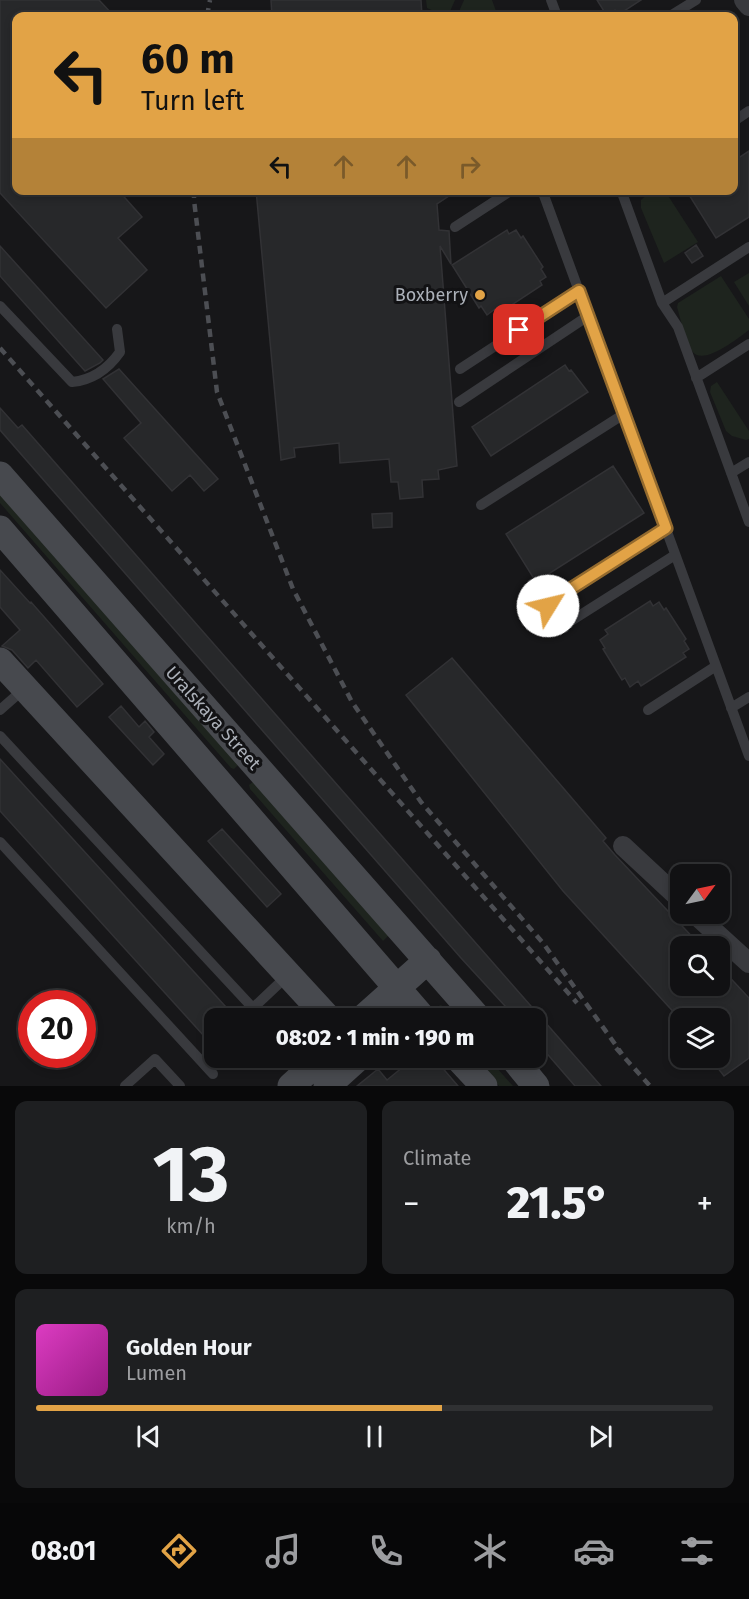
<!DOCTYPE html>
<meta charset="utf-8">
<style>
:root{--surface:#111113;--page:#1e1f21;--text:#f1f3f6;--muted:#9c9da0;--line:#303133;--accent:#e2a346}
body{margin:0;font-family:"Fira Sans",sans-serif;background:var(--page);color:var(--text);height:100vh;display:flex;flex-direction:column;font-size:22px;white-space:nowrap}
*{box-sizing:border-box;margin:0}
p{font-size:20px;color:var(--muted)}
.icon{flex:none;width:33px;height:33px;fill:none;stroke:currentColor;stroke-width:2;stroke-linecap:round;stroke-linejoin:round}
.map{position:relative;height:1086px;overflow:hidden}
.drawer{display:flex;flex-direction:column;gap:15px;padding:15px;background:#09090a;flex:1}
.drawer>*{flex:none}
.top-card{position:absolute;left:12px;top:12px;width:726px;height:183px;border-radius:12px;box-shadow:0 3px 9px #0003,0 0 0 2px var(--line);background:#e2a346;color:#111;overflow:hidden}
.needle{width:39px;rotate:57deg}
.tools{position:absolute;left:670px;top:864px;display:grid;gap:12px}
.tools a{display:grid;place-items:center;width:60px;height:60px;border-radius:12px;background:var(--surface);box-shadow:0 3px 9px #0003,0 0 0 2px var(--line);font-size:30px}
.speed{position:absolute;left:18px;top:990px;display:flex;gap:12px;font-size:30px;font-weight:700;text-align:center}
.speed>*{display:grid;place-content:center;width:78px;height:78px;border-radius:50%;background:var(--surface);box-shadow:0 3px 9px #0003,0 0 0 2px var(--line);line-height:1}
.speed .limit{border:9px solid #d22;background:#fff;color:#111}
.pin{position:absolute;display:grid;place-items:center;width:51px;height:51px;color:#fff;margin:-26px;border-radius:12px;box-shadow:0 3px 9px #0006}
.me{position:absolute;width:66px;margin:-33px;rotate:54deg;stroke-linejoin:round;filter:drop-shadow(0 0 4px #0008)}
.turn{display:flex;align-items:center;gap:21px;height:126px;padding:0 30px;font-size:27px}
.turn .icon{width:78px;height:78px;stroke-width:2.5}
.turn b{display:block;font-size:42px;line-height:51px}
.lanes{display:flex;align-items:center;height:57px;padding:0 30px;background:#0003;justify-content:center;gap:30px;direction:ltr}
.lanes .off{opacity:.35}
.big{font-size:45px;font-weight:800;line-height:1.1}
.drawer .card{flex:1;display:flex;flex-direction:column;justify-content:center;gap:9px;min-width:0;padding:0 21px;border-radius:12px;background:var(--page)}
.drawer .dial{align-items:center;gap:0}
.dial b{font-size:78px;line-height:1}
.song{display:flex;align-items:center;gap:18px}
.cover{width:72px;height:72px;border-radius:9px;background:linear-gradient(135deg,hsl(310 70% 55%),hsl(310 70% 35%))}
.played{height:6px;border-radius:3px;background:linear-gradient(90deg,var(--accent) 60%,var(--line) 60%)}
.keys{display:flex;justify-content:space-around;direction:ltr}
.heat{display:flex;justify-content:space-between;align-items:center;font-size:33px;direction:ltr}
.drawer .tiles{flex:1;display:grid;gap:15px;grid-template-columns:1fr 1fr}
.card:last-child{grid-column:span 2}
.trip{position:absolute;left:204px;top:1008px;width:342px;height:60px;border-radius:12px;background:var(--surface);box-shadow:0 3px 9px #0003,0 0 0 2px var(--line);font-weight:800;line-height:60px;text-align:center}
.tabs{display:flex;height:96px;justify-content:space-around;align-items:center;background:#070708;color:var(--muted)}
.tabs .icon{width:42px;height:42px}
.tabs .active{color:var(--accent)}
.tabs b{font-size:27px;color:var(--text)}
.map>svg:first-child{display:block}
.green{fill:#1e241e}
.building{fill:#27282a;stroke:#323235;stroke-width:1.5}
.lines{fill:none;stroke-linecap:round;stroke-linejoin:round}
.service{stroke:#393a3e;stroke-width:10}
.minor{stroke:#393a3e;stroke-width:20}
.secondary{stroke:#47494e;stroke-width:27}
.rail{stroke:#4c4e53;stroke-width:4.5;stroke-dasharray:8 6;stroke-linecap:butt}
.route-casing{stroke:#936a2e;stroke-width:15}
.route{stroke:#e2a346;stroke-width:10}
.poi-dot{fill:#e2a346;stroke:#121214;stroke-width:2}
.labels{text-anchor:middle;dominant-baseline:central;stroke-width:6;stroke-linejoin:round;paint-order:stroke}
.poi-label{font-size:18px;fill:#abb0b8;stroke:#121214;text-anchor:end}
.street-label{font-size:18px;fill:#abb0b8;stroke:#121214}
</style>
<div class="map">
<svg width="749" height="1086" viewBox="0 0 749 1086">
<rect width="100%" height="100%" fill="#171719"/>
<!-- green -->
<path class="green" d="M426,0H455L448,16H445L427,8Z
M464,0H492L496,11L493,16H457Z
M652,190L665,191L698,242L664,263L641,208V200Z
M749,273V306L734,282Z
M721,276L749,319V330C738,338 703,367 692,351C686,343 680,317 677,307L678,303Z
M717,382L749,431V439L746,440L732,436L726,431L710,392L711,386Z
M0,484L240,763L234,769L231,768L0,503Z
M254,781L390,934L383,941L250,789L249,785Z
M441,1005L455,1018H441L438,1015L436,1007Z
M475,1058H488L513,1086H499Z"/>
<!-- building -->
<path class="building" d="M0,0H99L114,16H16V190H118L142,217L118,238L147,270L106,308L0,193Z
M271,0H421L422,16H272Z
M597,0H641L618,15L615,10L607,16Z
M749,151V217L716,238L686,190H734V161Z
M256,190H458L437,204L439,230L449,231L451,264L440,246L457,466L438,470L439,479L422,480L423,497L400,499L398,482H391L389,459L340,463L339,443L294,448L295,457L281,460Z
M507,230L509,234L516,230L521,238L523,236L543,267L541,269L546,277L540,281L542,285L498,314L495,309L487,315L481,306L479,308L452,265Z
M696,245L703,256L692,263L685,253Z
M0,246L103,360L100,363L85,371L0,276Z
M565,365L569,371L571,370L588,392L491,456L472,427Z
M119,369L218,479L204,491L190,475L172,491L124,438L141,423L103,379Z
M0,408L18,428L22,425L601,1086H575L536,1041V1018H516L461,958L0,430Z
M613,466L644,513L536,582L506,534Z
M392,513V527L373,528L372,514Z
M0,570L30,603L31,602L103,684L77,707L36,660L28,668L12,650L2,646L20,630L0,607Z
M650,601L653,606L659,602L664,610L666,608L686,639L684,641L689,649L683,653L686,657L641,686L638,681L630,687L625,678L622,680L603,649L605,648L600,640L608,634L605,630Z
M452,658L606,838L603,841L615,855L701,946H681V986H720V967L749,998V1058L724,1076L710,1058H720V1018H679L563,891L406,695Z
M121,706L139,727L145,721L154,732L149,737L164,754L153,765L109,717Z
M0,759L236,1018H214V1047L0,811Z
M222,829L281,894L267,907L208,841Z
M414,1058H434L458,1086H357L378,1069L387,1080Z"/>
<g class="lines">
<!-- service -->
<path class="service" d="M551,0L557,16
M670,16L696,0
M734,121L749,111
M542,190L749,756
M621,190L662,303L678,327L749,522
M455,227L512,190
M662,303L749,247
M0,306L72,382C93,380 108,369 120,352L117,329
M460,369L579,291
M696,378L749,344
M459,402L588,316
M731,473L749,462
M481,505L624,414
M666,528L550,602L549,608L563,626L675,555
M731,708L749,697
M0,710L25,688
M648,710L716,666
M0,736L253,1008L288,975
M0,842L213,1074
M125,1086L155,1059L180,1086"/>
<!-- minor -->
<path class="minor" d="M744,0L749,6
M623,846L681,900
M695,914L749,963"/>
<!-- secondary -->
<path class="secondary" d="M0,475L478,1018
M0,529L423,1018
M0,661L328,1018
M363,1018L428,960
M458,1058L484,1086
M513,1058L536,1086
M291,1086L322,1058
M327,1086L358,1058"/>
<!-- rail -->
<path class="rail" d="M207,16L210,0
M194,190V200L217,392L293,589L352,702L421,802L543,943L622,1054
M0,348L577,1003
M616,1048L650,1086"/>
</g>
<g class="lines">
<defs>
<path id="route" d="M519,330L579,291L666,528L550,602L548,606"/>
</defs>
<!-- route casing -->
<use href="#route" class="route-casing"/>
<!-- route -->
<use href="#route" class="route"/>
</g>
<!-- markers -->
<circle class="poi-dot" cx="480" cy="295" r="6"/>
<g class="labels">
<!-- poi labels -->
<g class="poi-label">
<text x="468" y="295">Boxberry</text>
</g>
<!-- street labels -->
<g class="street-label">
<text transform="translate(213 718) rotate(48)">Uralskaya Street</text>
</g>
</g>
</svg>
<div class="tools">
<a><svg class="needle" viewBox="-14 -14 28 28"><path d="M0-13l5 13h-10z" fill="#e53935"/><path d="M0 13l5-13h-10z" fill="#9c9da0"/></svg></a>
<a><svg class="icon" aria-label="search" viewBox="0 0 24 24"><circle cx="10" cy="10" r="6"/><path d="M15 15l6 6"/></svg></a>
<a><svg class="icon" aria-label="layers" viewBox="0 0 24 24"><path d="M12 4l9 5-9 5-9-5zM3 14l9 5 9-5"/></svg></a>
</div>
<div class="speed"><div class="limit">20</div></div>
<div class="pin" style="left:519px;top:330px;background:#d93025"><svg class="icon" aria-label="arrive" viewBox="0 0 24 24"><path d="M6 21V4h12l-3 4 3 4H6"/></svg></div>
<svg class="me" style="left:548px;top:606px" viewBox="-20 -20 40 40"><circle r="19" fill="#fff"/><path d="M0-13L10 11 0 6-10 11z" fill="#e2a346"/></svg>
<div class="trip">08:02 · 1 min · 190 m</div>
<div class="top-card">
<div class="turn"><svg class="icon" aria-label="left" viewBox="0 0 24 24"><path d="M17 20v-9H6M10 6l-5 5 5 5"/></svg><div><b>60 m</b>Turn left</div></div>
<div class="lanes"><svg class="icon" aria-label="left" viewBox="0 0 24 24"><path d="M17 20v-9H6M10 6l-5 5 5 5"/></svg><svg class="icon off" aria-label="ahead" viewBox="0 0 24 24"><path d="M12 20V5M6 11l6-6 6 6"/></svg><svg class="icon off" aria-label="ahead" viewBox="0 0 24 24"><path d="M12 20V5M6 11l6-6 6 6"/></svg><svg class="icon off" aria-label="right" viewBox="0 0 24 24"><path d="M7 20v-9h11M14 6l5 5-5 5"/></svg></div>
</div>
</div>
<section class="drawer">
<div class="tiles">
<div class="card dial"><b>13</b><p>km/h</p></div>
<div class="card"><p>Climate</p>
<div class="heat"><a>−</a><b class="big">21.5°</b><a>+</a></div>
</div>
<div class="card">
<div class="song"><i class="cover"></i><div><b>Golden Hour</b><p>Lumen</p></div></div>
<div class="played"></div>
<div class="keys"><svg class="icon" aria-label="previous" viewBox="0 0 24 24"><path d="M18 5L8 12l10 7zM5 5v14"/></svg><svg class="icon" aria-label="pause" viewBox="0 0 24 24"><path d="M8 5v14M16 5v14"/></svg><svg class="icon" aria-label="next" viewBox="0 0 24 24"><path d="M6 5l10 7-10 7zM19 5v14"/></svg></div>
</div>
</div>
</section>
<nav class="tabs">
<b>08:01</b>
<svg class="icon active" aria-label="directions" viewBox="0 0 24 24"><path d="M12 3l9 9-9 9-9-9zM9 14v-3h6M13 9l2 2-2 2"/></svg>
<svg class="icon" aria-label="music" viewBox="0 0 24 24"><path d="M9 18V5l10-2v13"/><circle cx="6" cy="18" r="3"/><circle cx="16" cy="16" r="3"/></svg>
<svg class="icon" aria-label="phone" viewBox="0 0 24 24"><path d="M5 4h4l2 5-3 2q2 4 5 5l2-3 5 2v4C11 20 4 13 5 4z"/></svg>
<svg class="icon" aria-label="climate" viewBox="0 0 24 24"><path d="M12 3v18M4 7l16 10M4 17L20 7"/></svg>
<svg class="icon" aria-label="car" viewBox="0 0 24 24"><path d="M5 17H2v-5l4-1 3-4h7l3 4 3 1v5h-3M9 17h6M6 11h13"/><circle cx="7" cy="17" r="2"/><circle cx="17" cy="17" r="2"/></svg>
<svg class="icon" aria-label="filters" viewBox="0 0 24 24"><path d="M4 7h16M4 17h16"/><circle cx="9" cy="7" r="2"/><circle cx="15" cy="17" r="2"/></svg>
</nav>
